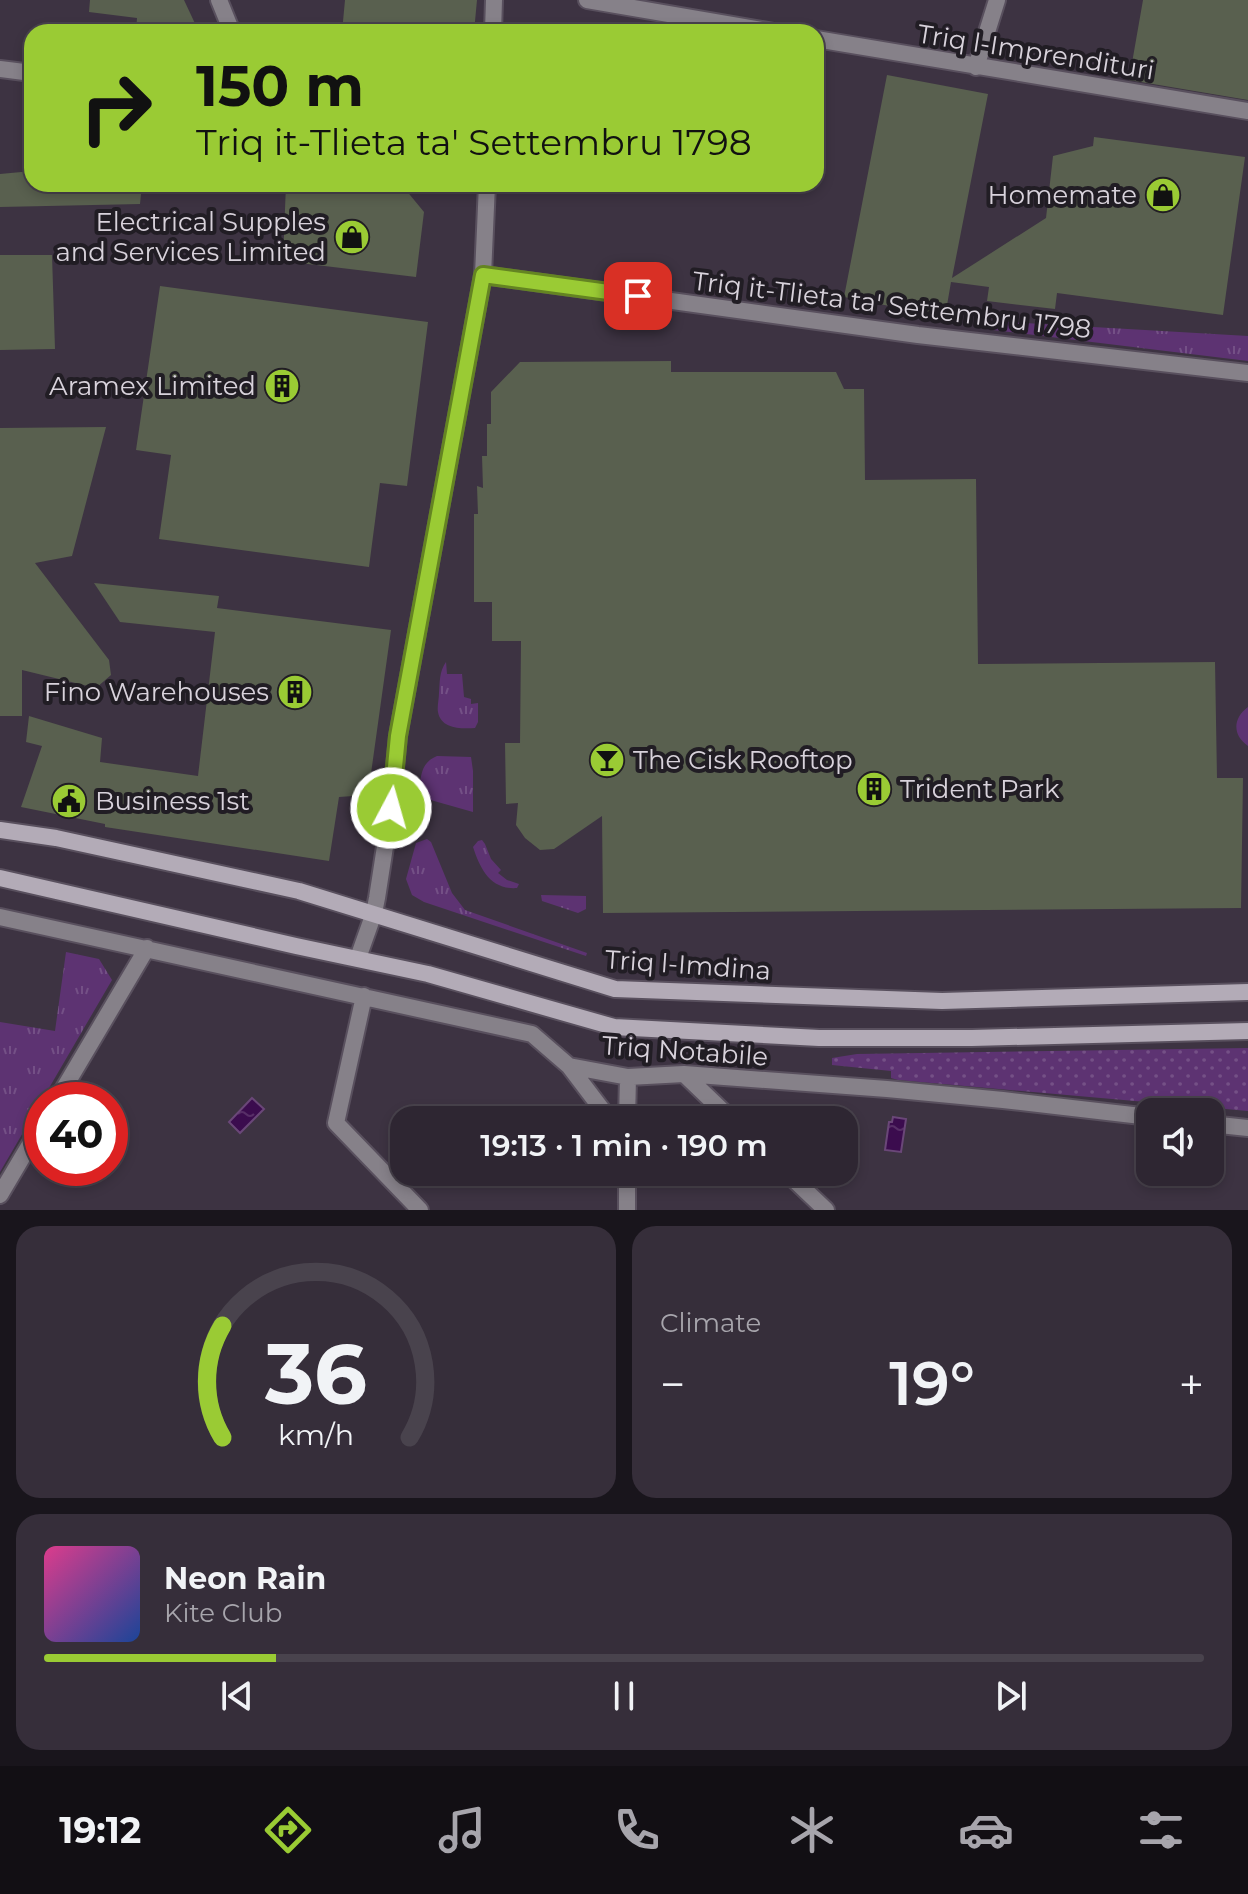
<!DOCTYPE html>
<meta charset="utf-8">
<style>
:root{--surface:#2e2632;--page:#362e3a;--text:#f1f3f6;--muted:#a7a5ac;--line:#49434d;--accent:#9acb34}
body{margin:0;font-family:Montserrat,sans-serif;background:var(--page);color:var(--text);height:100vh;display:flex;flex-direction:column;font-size:30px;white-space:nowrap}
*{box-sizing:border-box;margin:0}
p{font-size:26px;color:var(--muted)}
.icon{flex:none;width:44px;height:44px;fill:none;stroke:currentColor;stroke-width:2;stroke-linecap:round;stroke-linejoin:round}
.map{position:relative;height:1210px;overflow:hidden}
.panel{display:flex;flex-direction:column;gap:16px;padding:16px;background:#19151c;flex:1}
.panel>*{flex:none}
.hud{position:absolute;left:24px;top:24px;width:800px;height:168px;border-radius:24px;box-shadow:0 4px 12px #0003,0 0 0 2px var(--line);background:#9acb34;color:#111;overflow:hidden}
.controls{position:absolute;left:1136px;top:1098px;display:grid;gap:16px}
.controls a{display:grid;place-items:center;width:88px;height:88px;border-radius:16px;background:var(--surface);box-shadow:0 4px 12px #0003,0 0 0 2px var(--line);font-size:40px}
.speed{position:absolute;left:24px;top:1082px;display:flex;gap:16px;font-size:40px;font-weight:700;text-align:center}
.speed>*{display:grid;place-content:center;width:104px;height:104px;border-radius:50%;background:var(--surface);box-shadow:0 4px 12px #0003,0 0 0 2px var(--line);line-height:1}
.speed .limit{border:12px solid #d22;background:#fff;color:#111}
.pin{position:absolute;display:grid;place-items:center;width:68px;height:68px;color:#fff;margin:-34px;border-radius:16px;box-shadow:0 4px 12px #0006}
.me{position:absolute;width:88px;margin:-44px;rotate:6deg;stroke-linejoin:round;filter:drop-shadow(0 0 6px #0008)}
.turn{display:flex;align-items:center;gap:28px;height:168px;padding:0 40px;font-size:36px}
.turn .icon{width:104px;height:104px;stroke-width:2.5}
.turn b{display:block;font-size:56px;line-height:68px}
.big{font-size:60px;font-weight:600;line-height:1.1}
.panel .tile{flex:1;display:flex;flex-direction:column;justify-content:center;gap:12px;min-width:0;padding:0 28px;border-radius:24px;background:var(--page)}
.panel .dial{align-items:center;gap:0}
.dial svg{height:208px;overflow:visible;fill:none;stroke:var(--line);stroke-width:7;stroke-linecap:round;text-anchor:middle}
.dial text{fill:var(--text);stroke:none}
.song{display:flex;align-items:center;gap:24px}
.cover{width:96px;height:96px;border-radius:12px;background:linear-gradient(135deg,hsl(330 70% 55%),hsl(220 70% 35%))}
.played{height:8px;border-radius:4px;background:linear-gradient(90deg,var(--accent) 20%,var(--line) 20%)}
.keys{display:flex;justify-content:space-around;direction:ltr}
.heat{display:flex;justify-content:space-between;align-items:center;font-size:44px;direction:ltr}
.panel .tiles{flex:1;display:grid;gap:16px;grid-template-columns:1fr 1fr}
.tile:last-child{grid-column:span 2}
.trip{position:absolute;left:390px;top:1106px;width:468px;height:80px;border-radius:24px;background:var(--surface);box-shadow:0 4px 12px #0003,0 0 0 2px var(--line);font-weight:600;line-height:80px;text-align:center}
.tabs{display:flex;height:128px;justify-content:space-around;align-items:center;background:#120f14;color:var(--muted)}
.tabs .icon{width:56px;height:56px}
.tabs .current{color:var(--accent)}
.tabs b{font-size:36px;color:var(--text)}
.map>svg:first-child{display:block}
.grass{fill:url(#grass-tufts)}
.park{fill:url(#park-dots)}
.water{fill:url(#water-ripples);stroke:#6a4778;stroke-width:2}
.building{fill:#59604f}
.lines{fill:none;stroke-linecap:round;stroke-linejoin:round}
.minor-casing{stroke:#59505e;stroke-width:20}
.tertiary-casing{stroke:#59505e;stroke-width:20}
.secondary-casing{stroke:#59505e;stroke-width:20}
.minor{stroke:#868189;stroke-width:16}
.tertiary{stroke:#868189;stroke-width:16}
.secondary{stroke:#b3abb7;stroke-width:16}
.route-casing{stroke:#648422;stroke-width:20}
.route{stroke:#9acb34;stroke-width:14}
.labels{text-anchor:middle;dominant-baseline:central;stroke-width:8;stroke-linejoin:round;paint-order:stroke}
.street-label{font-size:26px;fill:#d8d2db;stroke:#211d24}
.poi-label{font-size:26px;fill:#d8d2db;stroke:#211d24;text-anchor:end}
</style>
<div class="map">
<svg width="1248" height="1210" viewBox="0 0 1248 1210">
<defs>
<pattern id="grass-tufts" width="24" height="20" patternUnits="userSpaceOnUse" patternTransform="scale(2)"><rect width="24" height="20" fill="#5d3372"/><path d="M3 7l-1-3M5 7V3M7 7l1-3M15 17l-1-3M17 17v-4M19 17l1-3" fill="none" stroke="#745086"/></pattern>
<pattern id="park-dots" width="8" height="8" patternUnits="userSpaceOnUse" patternTransform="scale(2)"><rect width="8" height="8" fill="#5d3372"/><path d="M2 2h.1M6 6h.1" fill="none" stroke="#745086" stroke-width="1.8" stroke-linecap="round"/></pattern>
<pattern id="water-ripples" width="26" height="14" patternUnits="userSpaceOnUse" patternTransform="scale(2)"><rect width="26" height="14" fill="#3b0c4e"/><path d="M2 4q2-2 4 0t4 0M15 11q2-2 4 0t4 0" fill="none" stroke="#572e67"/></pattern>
</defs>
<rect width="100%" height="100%" fill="#3d3342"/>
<!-- grass -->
<path class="grass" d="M1008,322L1248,336V361L985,329Z
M446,662L447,674H462L464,697L471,699V704L478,703V722L475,728C461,729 441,729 438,712C437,707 439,699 439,693C440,682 439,672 446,662Z
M1248,707V746C1232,735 1233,718 1248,707Z
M437,756L471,757L473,771V812L420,797L419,793C421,777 420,763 437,756Z
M427,839L431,842L452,893L465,910L587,953L586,956L424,902L412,895L406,879L416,843Z
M482,840L485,844L491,859L501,870L498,873L507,880L519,884L517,888C490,890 480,868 473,847L478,841Z
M541,895L586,896V909L578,913L542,901Z
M66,952L99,959L112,980L0,1172V1022L55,1031Z"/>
<!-- park -->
<path class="park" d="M1248,1048V1111L898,1080L891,1078V1071L832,1065V1058L857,1054Z"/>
<!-- water -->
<path class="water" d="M252,1098L264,1109L240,1133L229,1122Z
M893,1117L906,1119L901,1152L885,1150L889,1122H892Z"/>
<!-- building -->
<path class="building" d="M90,0H184L199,32H136L137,18L89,12Z
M345,0H477L474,32H342Z
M1143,0H1248V100L1129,80Z
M887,75L988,94L952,278L1046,218L1053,156L1093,146L1094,137L1245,157L1223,315L1057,293L1055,309L987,301L989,287L951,282L945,317L844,297Z
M32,171V184H142L140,204L0,207V174Z
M286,184H401L424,212L416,277L283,261Z
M0,255H52L55,349L0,350Z
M160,286L428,322L407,486L380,483L369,567L159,539L171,455L136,450Z
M671,361V372H836L844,389H864L865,480L976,479L978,664L1215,662L1217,778H1243L1241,908L603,913L602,816L554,849L540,850L525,838L516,825L518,803L506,804L505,743H520L521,641H492V602H474V514H478L477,486L483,488L482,456H487V424H491V392L520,362Z
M106,427L72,556L35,563L109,660L111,675L96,688L22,670V716H0V428Z
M94,583L219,596L217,608L391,630L368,795L339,797L329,861L105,827V824L21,807L42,746L26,742L29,716L102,738L100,762L198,776L215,632L120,622Z"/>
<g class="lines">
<defs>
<path id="minor" d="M219,0L232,32
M587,0L774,32
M816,39L1248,111
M976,67L997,0
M0,69L32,73
M0,917L532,1034L569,1066L628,1077L684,1074L887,1089L1003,1100L1150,1117
M364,996L336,1123L420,1210
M569,1066L610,1120
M684,1074L732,1120
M57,1100L147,948
M627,1120L628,1077
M1210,1124L1248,1128
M627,1172V1210
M786,1172L826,1210
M0,1195L42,1124"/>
<path id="tertiary" d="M493,32L494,0
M483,275L918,335L1248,373
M358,958L374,913L377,898L391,808L398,736L483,275L487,184"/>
<path id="secondary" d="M0,830L56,838L299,891L615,989L942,1001L1248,992
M0,878L296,946L428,974L614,1027L819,1038H972L1248,1031"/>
</defs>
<!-- minor casing -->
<use href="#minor" class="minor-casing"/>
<!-- tertiary casing -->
<use href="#tertiary" class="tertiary-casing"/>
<!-- secondary casing -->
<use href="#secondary" class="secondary-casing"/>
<!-- minor -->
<use href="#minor" class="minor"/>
<!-- tertiary -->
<use href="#tertiary" class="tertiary"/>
<!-- secondary -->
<use href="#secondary" class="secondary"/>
</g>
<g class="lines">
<defs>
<path id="route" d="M391,808L398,736L483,275L638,296"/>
</defs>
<!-- route casing -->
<use href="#route" class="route-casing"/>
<!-- route -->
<use href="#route" class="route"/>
</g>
<!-- icons -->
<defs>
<symbol id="shop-disc" viewBox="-11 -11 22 22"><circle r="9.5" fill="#9acb34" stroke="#211d24"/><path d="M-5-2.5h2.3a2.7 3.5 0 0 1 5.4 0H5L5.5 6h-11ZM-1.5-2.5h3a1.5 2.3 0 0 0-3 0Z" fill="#111"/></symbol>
<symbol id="building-disc" viewBox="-11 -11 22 22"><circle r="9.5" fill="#9acb34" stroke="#211d24"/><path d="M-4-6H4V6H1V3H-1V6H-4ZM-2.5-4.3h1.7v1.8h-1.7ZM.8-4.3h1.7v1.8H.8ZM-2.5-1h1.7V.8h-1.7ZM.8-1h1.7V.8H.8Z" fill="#111"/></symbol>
<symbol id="bar-disc" viewBox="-11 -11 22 22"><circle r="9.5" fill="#9acb34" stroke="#211d24"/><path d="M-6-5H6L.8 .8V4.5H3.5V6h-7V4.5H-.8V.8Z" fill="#111"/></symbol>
<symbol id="civic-disc" viewBox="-11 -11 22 22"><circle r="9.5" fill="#9acb34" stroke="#211d24"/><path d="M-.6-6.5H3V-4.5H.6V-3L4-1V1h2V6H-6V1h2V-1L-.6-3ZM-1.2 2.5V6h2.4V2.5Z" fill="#111"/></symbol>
</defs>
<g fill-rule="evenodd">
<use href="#shop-disc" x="1143" y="175" width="40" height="40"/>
<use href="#shop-disc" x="332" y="217" width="40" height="40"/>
<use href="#building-disc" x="262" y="366" width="40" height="40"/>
<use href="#building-disc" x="275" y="672" width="40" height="40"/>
<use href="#bar-disc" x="587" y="740" width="40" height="40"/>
<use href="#building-disc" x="854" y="769" width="40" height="40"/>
<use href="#civic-disc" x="49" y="781" width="40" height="40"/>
</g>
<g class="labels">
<!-- street labels -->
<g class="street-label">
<text transform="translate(1036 52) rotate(9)">Triq l-Imprendituri</text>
<text transform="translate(892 305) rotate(7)">Triq it-Tlieta ta' Settembru 1798</text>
<text transform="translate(688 965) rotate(4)">Triq l-Imdina</text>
<text transform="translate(685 1051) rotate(4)">Triq Notabile</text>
</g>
<!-- poi labels -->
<g class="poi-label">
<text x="1137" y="195">Homemate</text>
<text x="326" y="222">Electrical Supples<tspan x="326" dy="30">and Services Limited</tspan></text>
<text x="256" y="386">Aramex Limited</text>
<text x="269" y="692">Fino Warehouses</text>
<text x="633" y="760" text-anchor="start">The Cisk Rooftop</text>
<text x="900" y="789" text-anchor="start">Trident Park</text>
<text x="95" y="801" text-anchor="start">Business 1st</text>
</g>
</g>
</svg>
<div class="controls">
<a><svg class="icon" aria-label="sound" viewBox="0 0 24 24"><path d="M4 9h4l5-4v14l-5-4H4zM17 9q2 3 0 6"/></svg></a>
</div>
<div class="speed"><div class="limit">40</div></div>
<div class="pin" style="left:638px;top:296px;background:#d93025"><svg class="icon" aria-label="arrive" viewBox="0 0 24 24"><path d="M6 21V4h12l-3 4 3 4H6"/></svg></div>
<svg class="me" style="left:391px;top:808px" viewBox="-20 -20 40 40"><circle r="17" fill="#9acb34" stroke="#fff" stroke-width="3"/><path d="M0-11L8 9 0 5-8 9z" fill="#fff"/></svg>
<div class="trip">19:13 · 1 min · 190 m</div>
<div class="hud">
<div class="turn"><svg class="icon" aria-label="right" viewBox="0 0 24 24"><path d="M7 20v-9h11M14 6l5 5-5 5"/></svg><div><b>150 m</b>Triq it-Tlieta ta' Settembru 1798</div></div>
</div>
</div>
<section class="panel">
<div class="tiles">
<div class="tile dial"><svg viewBox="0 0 100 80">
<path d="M14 69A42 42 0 1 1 86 69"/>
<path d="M14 69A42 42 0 0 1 14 26" stroke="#9acb34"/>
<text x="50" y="56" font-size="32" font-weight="700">36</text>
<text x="50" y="72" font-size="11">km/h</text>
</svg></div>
<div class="tile"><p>Climate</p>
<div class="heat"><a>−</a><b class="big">19°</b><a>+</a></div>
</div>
<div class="tile">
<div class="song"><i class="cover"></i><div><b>Neon Rain</b><p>Kite Club</p></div></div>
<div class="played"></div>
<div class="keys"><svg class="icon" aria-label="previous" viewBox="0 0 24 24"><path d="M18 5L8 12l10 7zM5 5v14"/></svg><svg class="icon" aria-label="pause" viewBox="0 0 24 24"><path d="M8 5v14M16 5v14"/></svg><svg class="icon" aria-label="next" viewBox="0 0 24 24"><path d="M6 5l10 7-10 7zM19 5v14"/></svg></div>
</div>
</div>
</section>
<nav class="tabs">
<b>19:12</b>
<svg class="icon current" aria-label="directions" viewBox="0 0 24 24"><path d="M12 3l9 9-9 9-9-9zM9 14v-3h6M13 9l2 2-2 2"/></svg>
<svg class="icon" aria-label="music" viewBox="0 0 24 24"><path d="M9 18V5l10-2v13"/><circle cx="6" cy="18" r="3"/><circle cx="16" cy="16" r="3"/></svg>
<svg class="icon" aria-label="phone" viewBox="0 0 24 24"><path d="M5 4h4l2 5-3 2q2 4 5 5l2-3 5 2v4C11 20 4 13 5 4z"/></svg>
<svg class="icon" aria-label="climate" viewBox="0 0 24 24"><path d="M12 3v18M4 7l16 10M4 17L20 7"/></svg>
<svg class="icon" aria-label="car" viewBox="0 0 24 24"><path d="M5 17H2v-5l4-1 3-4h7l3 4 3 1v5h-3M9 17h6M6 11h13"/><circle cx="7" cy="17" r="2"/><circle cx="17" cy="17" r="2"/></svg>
<svg class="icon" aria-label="filters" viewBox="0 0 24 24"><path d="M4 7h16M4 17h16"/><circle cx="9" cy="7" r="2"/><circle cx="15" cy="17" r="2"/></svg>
</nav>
